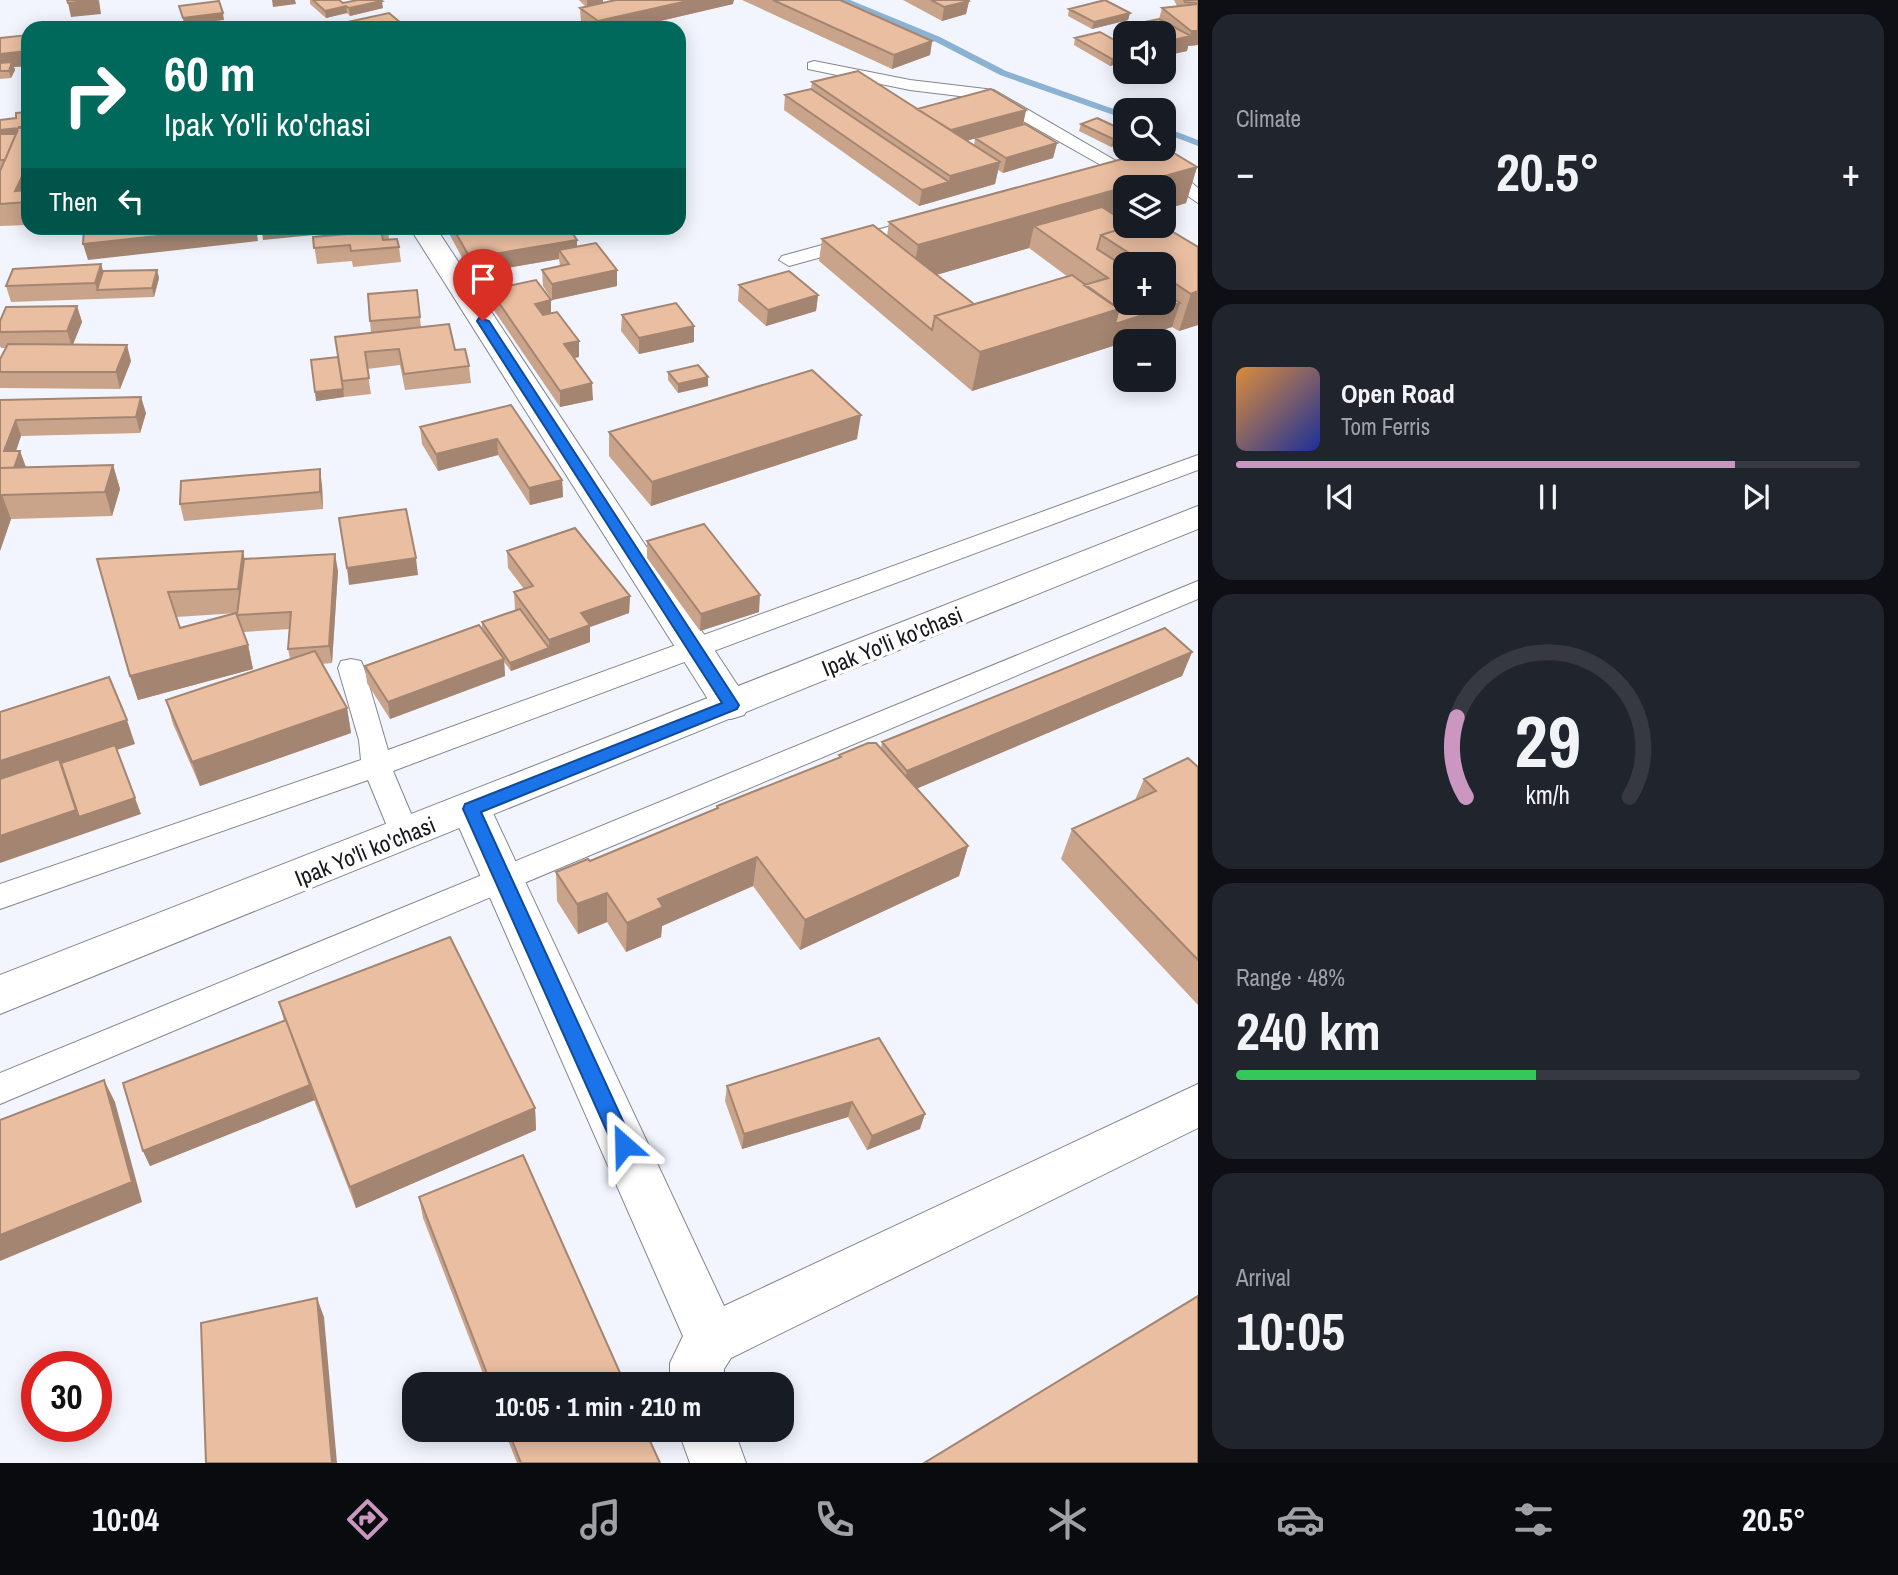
<!DOCTYPE html>
<meta charset="utf-8">
<style>
:root{--surface:#171b24;--page:#20242c;--text:#f1f3f6;--muted:#9ea1a6;--line:#363941;--accent:#cb97c1}
body{margin:0;font-family:"Archivo Narrow",sans-serif;background:var(--page);color:var(--text);height:100vh;display:flex;flex-direction:column;font-size:26px;white-space:nowrap}
*{box-sizing:border-box;margin:0}
p{font-size:23px;color:var(--muted)}
.icon{flex:none;width:38px;height:38px;fill:none;stroke:currentColor;stroke-width:2;stroke-linecap:round;stroke-linejoin:round}
.map{position:relative;flex:1;overflow:hidden}
.drawer{display:flex;flex-direction:column;gap:14px;padding:14px;background:#0d0f14;width:700px}
.drawer>*{flex:none}
.guide{position:absolute;left:21px;top:21px;width:665px;height:214px;border-radius:21px;box-shadow:0 4px 18px #0003;background:#00695c;color:#fff;overflow:hidden}
.fabs{position:absolute;left:1113px;top:21px;display:grid;gap:14px}
.fabs a{display:grid;place-items:center;width:63px;height:63px;border-radius:14px;background:var(--surface);box-shadow:0 4px 18px #0003;font-size:35px}
.speed{position:absolute;left:21px;top:1351px;display:flex;gap:14px;font-size:35px;font-weight:700;text-align:center}
.speed>*{display:grid;place-content:center;width:91px;height:91px;border-radius:50%;background:var(--surface);box-shadow:0 4px 18px #0003;line-height:1}
.speed .limit{border:10px solid #d22;background:#fff;color:#111}
.pin{position:absolute;display:grid;place-items:center;width:60px;height:60px;color:#fff;margin:-72px -30px;border-radius:50% 50% 50% 0;rotate:-45deg;box-shadow:0 0 7px #0007}
.pin .icon{rotate:45deg}
.me{position:absolute;width:77px;margin:-38px;rotate:335deg;stroke-linejoin:round;filter:drop-shadow(0 0 5px #0008)}
.turn{display:flex;align-items:center;gap:24px;height:147px;padding:0 28px;font-size:32px}
.turn .icon{width:91px;height:91px;stroke-width:2.5}
.turn b{display:block;font-size:49px;line-height:60px}
.then{display:flex;align-items:center;height:66px;padding:0 28px;background:#0003;gap:14px;font-size:26px}
.big{font-size:52px;font-weight:700;line-height:1.1}
.drawer .tile{flex:1;display:flex;flex-direction:column;justify-content:center;gap:10px;min-width:0;padding:0 24px;border-radius:21px;background:var(--page)}
.drawer .dial{align-items:center;gap:0}
.dial svg{height:182px;overflow:visible;fill:none;stroke:var(--line);stroke-width:7;stroke-linecap:round;text-anchor:middle}
.dial text{fill:var(--text);stroke:none}
.song{display:flex;align-items:center;gap:21px}
.cover{width:84px;height:84px;border-radius:10px;background:linear-gradient(135deg,hsl(30 70% 55%),hsl(230 70% 35%))}
.played{height:7px;border-radius:4px;background:linear-gradient(90deg,var(--accent) 80%,var(--line) 80%)}
.keys{display:flex;justify-content:space-around;direction:ltr}
.heat{display:flex;justify-content:space-between;align-items:center;font-size:38px;direction:ltr}
.charge{height:10px;border-radius:5px;background:linear-gradient(90deg,#34c759 48%,var(--line) 0)}
.trip{position:absolute;left:402px;top:1372px;width:392px;height:70px;border-radius:21px;background:var(--surface);box-shadow:0 4px 18px #0003;font-weight:700;line-height:70px;text-align:center}
.menu{display:flex;height:112px;justify-content:space-around;align-items:center;background:#090b0e;color:var(--muted)}
.menu .icon{width:49px;height:49px}
.menu .active{color:var(--accent)}
.menu b{font-size:32px;color:var(--text)}
main{display:flex;flex:1;min-height:0}
.map>svg:first-child{display:block}
.lines{fill:none;stroke-linecap:round;stroke-linejoin:round}
.stream{fill:#8cb2d3;fill-rule:evenodd}
.lane-casing{stroke:#828690;stroke-width:2}
.street-casing{stroke:#828690;stroke-width:2}
.secondary-casing{stroke:#828690;stroke-width:2}
.lane{fill:#fff;fill-rule:evenodd}
.street{fill:#fff;fill-rule:evenodd}
.secondary{fill:#fff;fill-rule:evenodd}
.wall{fill:#c9a38a;fill-rule:evenodd}
.shaded-wall{fill:#a48571}
.building{fill:#eabea1;stroke:#a48571;stroke-width:2}
.route{fill:#1a73e8;stroke:#114b97;stroke-width:2}
.labels{text-anchor:middle;dominant-baseline:central;stroke-width:7;stroke-linejoin:round;paint-order:stroke}
.street-label{font-size:23px;fill:#17181c;stroke:#fff}
</style>
<main>
<div class="map">
<svg width="1198" height="1463" viewBox="0 0 1198 1463">
<rect width="100%" height="100%" fill="#f2f5fe"/>
<g class="lines">
<!-- stream -->
<path class="stream" d="M839,0H850L940,37L1006,71L1125,113V119L1000,75L934,41Z
M1164,127L1198,140V146L1164,133Z"/>
<defs>
<path id="lane" d="M814,61L910,80L994,90L1130,169L1127,173H1115L984,99L910,90L808,69V63Z
M1159,163L1172,166L1198,188V203L1153,172L1150,168L1153,164Z
M924,217L931,219L934,223L931,227L789,266L779,260L782,256Z
M1198,455V470L393,771L420,835L416,843L405,847L394,843L368,780L0,909V884L361,760L359,740L338,668L341,661L351,659L361,661L364,668L388,750Z
M1198,581V599L0,1104V1073Z"/>
<path id="street" d="M410,228H436L744,695L750,705L744,715L731,719L718,715Z
M471,794L485,798L491,809L724,1306L1198,1084V1128L731,1358L724,1369V1384H670V1363L683,1336L451,809L457,798Z
M678,1430H734L746,1463H690Z"/>
<path id="secondary" d="M1198,506V529L0,1014V975Z"/>
</defs>
<!-- lane casing -->
<use href="#lane" class="lane-casing"/>
<!-- street casing -->
<use href="#street" class="street-casing"/>
<!-- secondary casing -->
<use href="#secondary" class="secondary-casing"/>
<!-- lane -->
<use href="#lane" class="lane"/>
<!-- street -->
<use href="#street" class="street"/>
<!-- secondary -->
<use href="#secondary" class="secondary"/>
</g>
<!-- wall -->
<path class="wall" d="M310,0H339L343,3L383,8L350,16L347,13L326,18L310,4Z
M579,0H603V3L733,4L630,28H589L581,22L580,8L586,7Z
M742,0H840L932,41L930,55L892,69Z
M903,0H968L969,1L966,14L942,21Z
M1174,0H1198V45L1188,46L1187,51L1164,56V33H1125V41L1123,40L1126,26L1159,19L1162,8L1177,6Z
M1069,9L1130,13L1128,20L1092,29L1068,16Z
M28,35V66L14,67L15,70L11,78L0,79V38Z
M1075,38L1125,46V62L1110,66L1074,45Z
M812,82L917,109L1026,110L1023,124L1057,143L1053,158L1003,173L998,170L995,184L919,206L784,110L785,95L811,89ZM975,138L974,145L967,141Z
M28,112V225L0,226V120L16,118Z
M1081,124L1125,131L1111,147L1079,131Z
M1164,147L1197,167L1186,203L1164,210V187H1125V221H1124L1125,222V226H1163L1198,247V325L1179,331L1172,327L972,391L819,261L822,239L873,225L887,236L889,222L1159,149H1164ZM1029,248L1068,277L974,304L936,275ZM1125,264H1164V303H1125Z
M388,228L389,239L399,247L401,262L353,267L352,261L317,264L313,237L357,233Z
M446,228H488L491,233L577,240V247L617,286L552,300L543,286L542,270L560,266L559,259L471,274Z
M157,270L159,278L154,297L11,302L6,286L103,271Z
M739,285L818,295L816,311L766,326L738,301Z
M417,290L421,327L455,350L469,366L471,383L405,390L400,365L367,369L371,394L344,397V395V397L316,401L338,357L371,333L370,321Z
M490,290L551,313L579,341V357L574,358L593,400L560,407L491,306Z
M77,306L82,322L73,344L131,361L120,389L0,388V359L6,348H1L0,346V321Z
M622,315L694,342L639,354L621,331Z
M668,372L708,386L678,393L668,380Z
M0,400L146,413L140,433L21,436L16,451H20L26,467L113,465L120,489L112,516L11,519L0,551Z
M511,405L562,480L563,497L530,505L498,455L438,471L422,444L420,427Z
M609,432L857,439L651,506L609,456Z
M322,485L323,509L184,521L180,504Z
M647,541L759,612L700,631L647,558Z
M243,551L244,559L338,571L332,663L322,664L347,708L351,733L200,786L173,724L166,700L290,659L288,649L290,629L243,632L248,645L253,669L138,700L130,676L97,559ZM238,613V617L180,628L176,617Z
M507,551L630,596L629,613L590,627V642L511,671L504,662L505,676L390,719L367,683L365,666L482,628V622L515,610L514,592L524,589L508,568Z
M1192,652L1182,676L917,788L968,846L959,876L800,950L753,886L662,926L661,937L626,952L607,922L578,934L557,901L556,872L590,861L716,809L717,806L839,758V755L881,748L882,742Z
M1198,767V1005L1061,859L1072,829L1135,800L1144,779Z
M279,1002L535,1108L536,1130L356,1208L314,1100L150,1166L143,1151L284,1021Z
M879,1038L920,1129L867,1150L848,1117L742,1149L725,1101L727,1086Z
M419,1197L625,1384H487L423,1218Z
M504,1430H645L660,1463H517Z"/>
<!-- shaded-wall -->
<path class="shaded-wall" d="M99,0L101,14L71,17L68,3Z
M272,0H295L296,4L273,7Z
M587,0H603V4L587,7Z
M692,0H734L733,4L630,28H598V21Z
M382,1L383,8L350,16L349,8Z
M969,1L966,14L942,21L944,7Z
M346,6L347,13L326,18L325,11Z
M223,13L224,20L184,25L183,18Z
M1130,13L1128,20L1092,29L1094,22Z
M402,24L403,28H384Z
M1191,31H1198V45L1188,46L1187,51L1164,56V42L1190,37Z
M932,41L930,55L892,69L894,55Z
M28,51V66L14,67L15,70L11,78L9,71L0,69V54Z
M1125,55V62L1110,66L1112,59Z
M1026,110L1023,125L941,148L943,133Z
M28,128V135L0,138V130Z
M1125,135V142L1111,147L1113,139Z
M1057,143L1053,158L1003,173L1006,158Z
M1000,162L995,184L919,206L922,190L949,182L950,176Z
M28,164V200L15,191Z
M1197,167L1186,203L1164,210V187H1125Z
M1125,187V221L1055,241L1034,226L1029,248L912,282L918,245Z
M233,228H256L258,241L88,260L83,244Z
M304,228H313L314,235L263,240L262,232Z
M577,240V256L559,250V259L471,274L470,258Z
M101,264L106,280L97,290L100,299L95,283Z
M157,270L159,278L154,297L152,288Z
M617,270V286L552,300V284Z
M1198,291V325L1179,331L1191,294Z
M818,295L816,311L766,326L768,310Z
M551,300V316L536,320L535,304Z
M1180,303L1172,327L972,391L980,352L1119,309Z
M77,306L82,322L72,347L67,331Z
M694,326V342L639,354V338Z
M579,341V357L565,360L564,344Z
M127,345L131,361L120,389L116,372Z
M708,377V386L678,393V384Z
M592,383L593,400L560,407V391Z
M343,389L344,397L316,401L315,392Z
M141,397L146,413L140,433L136,417Z
M861,415L857,439L651,506L652,482Z
M16,420L21,436L10,468L4,451Z
M497,439L498,455L438,471L436,454Z
M20,451L26,468L12,475Z
M113,465L120,489L112,516L105,492Z
M320,469L322,485L323,509L320,492Z
M562,480L563,497L530,505L529,488Z
M2,495L11,519L0,551V502Z
M243,551L248,576L244,613L238,589Z
M335,554L338,571L332,663L329,646Z
M416,558L418,575L349,585L347,568Z
M760,595L759,612L700,631L701,614Z
M630,596L629,613L590,627V642L511,671L510,663L549,648V640L581,613Z
M248,645L253,669L138,700L130,676Z
M1192,652L1182,676L902,795L907,771Z
M504,659L505,676L390,719L388,702Z
M347,708L351,733L200,786L192,762Z
M127,720L135,744L62,768L135,798L141,814L0,863V761Z
M968,846L959,876L800,950L805,920Z
M757,857L753,886L662,926L661,937L626,952L627,923L658,899Z
M607,893V922L578,934L577,904Z
M104,1080L115,1102L142,1202L0,1261V1235Z
M310,1085L315,1100L150,1166L143,1151Z
M852,1102L848,1117L742,1149L744,1134Z
M535,1108L536,1130L356,1208L350,1187Z
M925,1114L920,1129L867,1150L872,1136Z
M317,1298L324,1317L337,1463H332Z"/>
<!-- building -->
<path class="building" d="M67,0H97L68,3Z
M313,0H339L343,3L358,0H380L382,1L349,8L346,6L325,11Z
M616,0H692L598,21L580,8Z
M773,0H840L932,41L894,55Z
M931,0H968L969,1L944,7Z
M1105,0L1130,13L1094,22L1069,9Z
M1184,0H1198V3L1185,2Z
M219,1L223,13L183,18L179,6Z
M1198,4V31H1191L1162,8Z
M389,13L402,24L384,28H342L338,24Z
M1159,19L1191,36L1164,42V33H1139L1126,26Z
M1100,32L1125,46V55L1112,59L1075,38Z
M28,35V51L0,54V38Z
M12,62L9,71H0V63Z
M858,71L1000,162L950,176L812,82Z
M811,89L949,182L922,190L785,95Z
M991,89L1026,110L951,130L917,109Z
M28,112V127L0,130V120L16,118V113Z
M1097,118L1125,131V135L1113,139L1081,124Z
M1025,124L1057,143L1006,158L975,138Z
M19,127H28V164L15,191L28,190V202L0,204V171Z
M0,134H16L5,160H0Z
M1164,147L1197,167L918,245L889,222L1159,149H1164Z
M1102,207L1125,222V226H1130L1101,235L1097,249L1125,267V303H1164V293L1180,303L1115,324L1119,309L1084,285L1108,278L1034,226Z
M873,225L974,304L935,316L932,330L822,239Z
M1130,226H1163L1198,247V291L1191,294L1164,276V264H1146L1101,235Z
M84,228H233L83,244Z
M261,228H304L262,232Z
M356,228H388V229L381,230L383,240L397,239L399,247L351,251L350,245L314,248L313,237L357,233Z
M453,228H488L491,233L522,228H569L577,240L470,258Z
M596,243L617,270L552,284L542,270L569,264L559,250Z
M101,264L95,283L6,286L13,269Z
M157,270L152,288L97,290L103,271Z
M789,271L818,295L768,310L739,285Z
M1072,275L1119,309L980,352L935,316Z
M536,280L551,300L535,304L543,315L557,312L579,341L564,344L592,383L560,391L490,290Z
M417,290L420,317L370,321L368,294Z
M676,303L694,326L639,338L622,315Z
M77,306L67,331L0,332V321L6,307Z
M449,324L455,350L465,349L469,366L404,374L399,349L365,352L369,378L342,381L335,337Z
M8,344L127,345L116,372H0V359Z
M338,357L343,389L315,392L311,360Z
M698,365L708,377L678,384L668,372Z
M812,370L861,415L652,482L609,432Z
M141,397L136,417L16,420L4,451H20L14,468H0V400Z
M511,405L562,480L529,488L497,439L436,454L420,427Z
M113,465L105,492L2,495L0,502V468Z
M320,469V492L180,504L181,481Z
M406,509L416,558L347,568L339,518Z
M704,524L760,595L701,614L647,541Z
M575,528L630,596L581,613L590,625L549,640L514,592L533,586L507,551Z
M243,551L238,589L168,592L180,628L236,613L248,645L130,676L97,559Z
M335,554L329,646L288,649L291,612L237,615L244,559Z
M520,609L549,648L510,663L482,622Z
M479,625L504,659L388,702L365,666Z
M1165,628L1192,652L907,771L882,742Z
M315,651L347,708L192,762L166,700Z
M109,677L127,720L0,761V712Z
M868,743H876L968,846L805,920L757,857L658,899L663,907L627,923L607,893L577,904L556,872L588,859L590,861L718,808L717,806L841,757L839,755Z
M115,745L135,798L79,817L61,763Z
M1188,758L1198,767V960L1072,829L1156,791L1144,779Z
M59,759L76,810L0,836V779Z
M450,937L535,1108L350,1187L279,1002Z
M286,1020L310,1085L143,1151L123,1083Z
M879,1038L925,1114L872,1136L852,1102L744,1134L727,1086Z
M104,1080L132,1182L0,1235V1120Z
M523,1155L625,1384H491L419,1197Z
M1198,1296V1463H924Z
M317,1298L332,1463H206L201,1323Z
M508,1430H645L660,1463H521Z"/>
<!-- route -->
<path class="route" d="M479,318L489,321L739,705L737,709L481,812L634,1145L631,1152L624,1154L616,1152L463,809L465,804L722,703L477,321Z"/>
<g class="labels">
<!-- street labels -->
<g class="street-label">
<text transform="translate(892 641) rotate(-22)">Ipak Yo'li ko'chasi</text>
<text transform="translate(365 851) rotate(-22)">Ipak Yo'li ko'chasi</text>
</g>
</g>
</svg>
<div class="fabs">
<a><svg class="icon" aria-label="sound" viewBox="0 0 24 24"><path d="M4 9h4l5-4v14l-5-4H4zM17 9q2 3 0 6"/></svg></a>
<a><svg class="icon" aria-label="search" viewBox="0 0 24 24"><circle cx="10" cy="10" r="6"/><path d="M15 15l6 6"/></svg></a>
<a><svg class="icon" aria-label="layers" viewBox="0 0 24 24"><path d="M12 4l9 5-9 5-9-5zM3 14l9 5 9-5"/></svg></a>
<a>+</a>
<a>−</a>
</div>
<div class="speed"><div class="limit">30</div></div>
<div class="pin" style="left:483px;top:321px;background:#d93025"><svg class="icon" aria-label="arrive" viewBox="0 0 24 24"><path d="M6 21V4h12l-3 4 3 4H6"/></svg></div>
<svg class="me" style="left:624px;top:1145px" viewBox="-20 -20 40 40"><path d="M0-17L14 15 0 8-14 15z" fill="#1a73e8" stroke="#fff" stroke-width="4"/></svg>
<div class="trip">10:05 · 1 min · 210 m</div>
<div class="guide">
<div class="turn"><svg class="icon" aria-label="right" viewBox="0 0 24 24"><path d="M7 20v-9h11M14 6l5 5-5 5"/></svg><div><b>60 m</b>Ipak Yo'li ko'chasi</div></div>
<div class="then">Then<svg class="icon" aria-label="left" viewBox="0 0 24 24"><path d="M17 20v-9H6M10 6l-5 5 5 5"/></svg></div>
</div>
</div>
<section class="drawer">
<div class="tile"><p>Climate</p>
<div class="heat"><a>−</a><b class="big">20.5°</b><a>+</a></div>
</div>
<div class="tile">
<div class="song"><i class="cover"></i><div><b>Open Road</b><p>Tom Ferris</p></div></div>
<div class="played"></div>
<div class="keys"><svg class="icon" aria-label="previous" viewBox="0 0 24 24"><path d="M18 5L8 12l10 7zM5 5v14"/></svg><svg class="icon" aria-label="pause" viewBox="0 0 24 24"><path d="M8 5v14M16 5v14"/></svg><svg class="icon" aria-label="next" viewBox="0 0 24 24"><path d="M6 5l10 7-10 7zM19 5v14"/></svg></div>
</div>
<div class="tile dial"><svg viewBox="0 0 100 80">
<path d="M14 69A42 42 0 1 1 86 69"/>
<path d="M14 69A42 42 0 0 1 10 34" stroke="#cb97c1"/>
<text x="50" y="56" font-size="32" font-weight="700">29</text>
<text x="50" y="72" font-size="11">km/h</text>
</svg></div>
<div class="tile"><p>Range · 48%</p><b class="big">240 km</b><div class="charge"></div></div>
<div class="tile"><p>Arrival</p><b class="big">10:05</b></div>
</section>
</main>
<nav class="menu">
<b>10:04</b>
<svg class="icon active" aria-label="directions" viewBox="0 0 24 24"><path d="M12 3l9 9-9 9-9-9zM9 14v-3h6M13 9l2 2-2 2"/></svg>
<svg class="icon" aria-label="music" viewBox="0 0 24 24"><path d="M9 18V5l10-2v13"/><circle cx="6" cy="18" r="3"/><circle cx="16" cy="16" r="3"/></svg>
<svg class="icon" aria-label="phone" viewBox="0 0 24 24"><path d="M5 4h4l2 5-3 2q2 4 5 5l2-3 5 2v4C11 20 4 13 5 4z"/></svg>
<svg class="icon" aria-label="climate" viewBox="0 0 24 24"><path d="M12 3v18M4 7l16 10M4 17L20 7"/></svg>
<svg class="icon" aria-label="car" viewBox="0 0 24 24"><path d="M5 17H2v-5l4-1 3-4h7l3 4 3 1v5h-3M9 17h6M6 11h13"/><circle cx="7" cy="17" r="2"/><circle cx="17" cy="17" r="2"/></svg>
<svg class="icon" aria-label="filters" viewBox="0 0 24 24"><path d="M4 7h16M4 17h16"/><circle cx="9" cy="7" r="2"/><circle cx="15" cy="17" r="2"/></svg>
<b>20.5°</b>
</nav>
